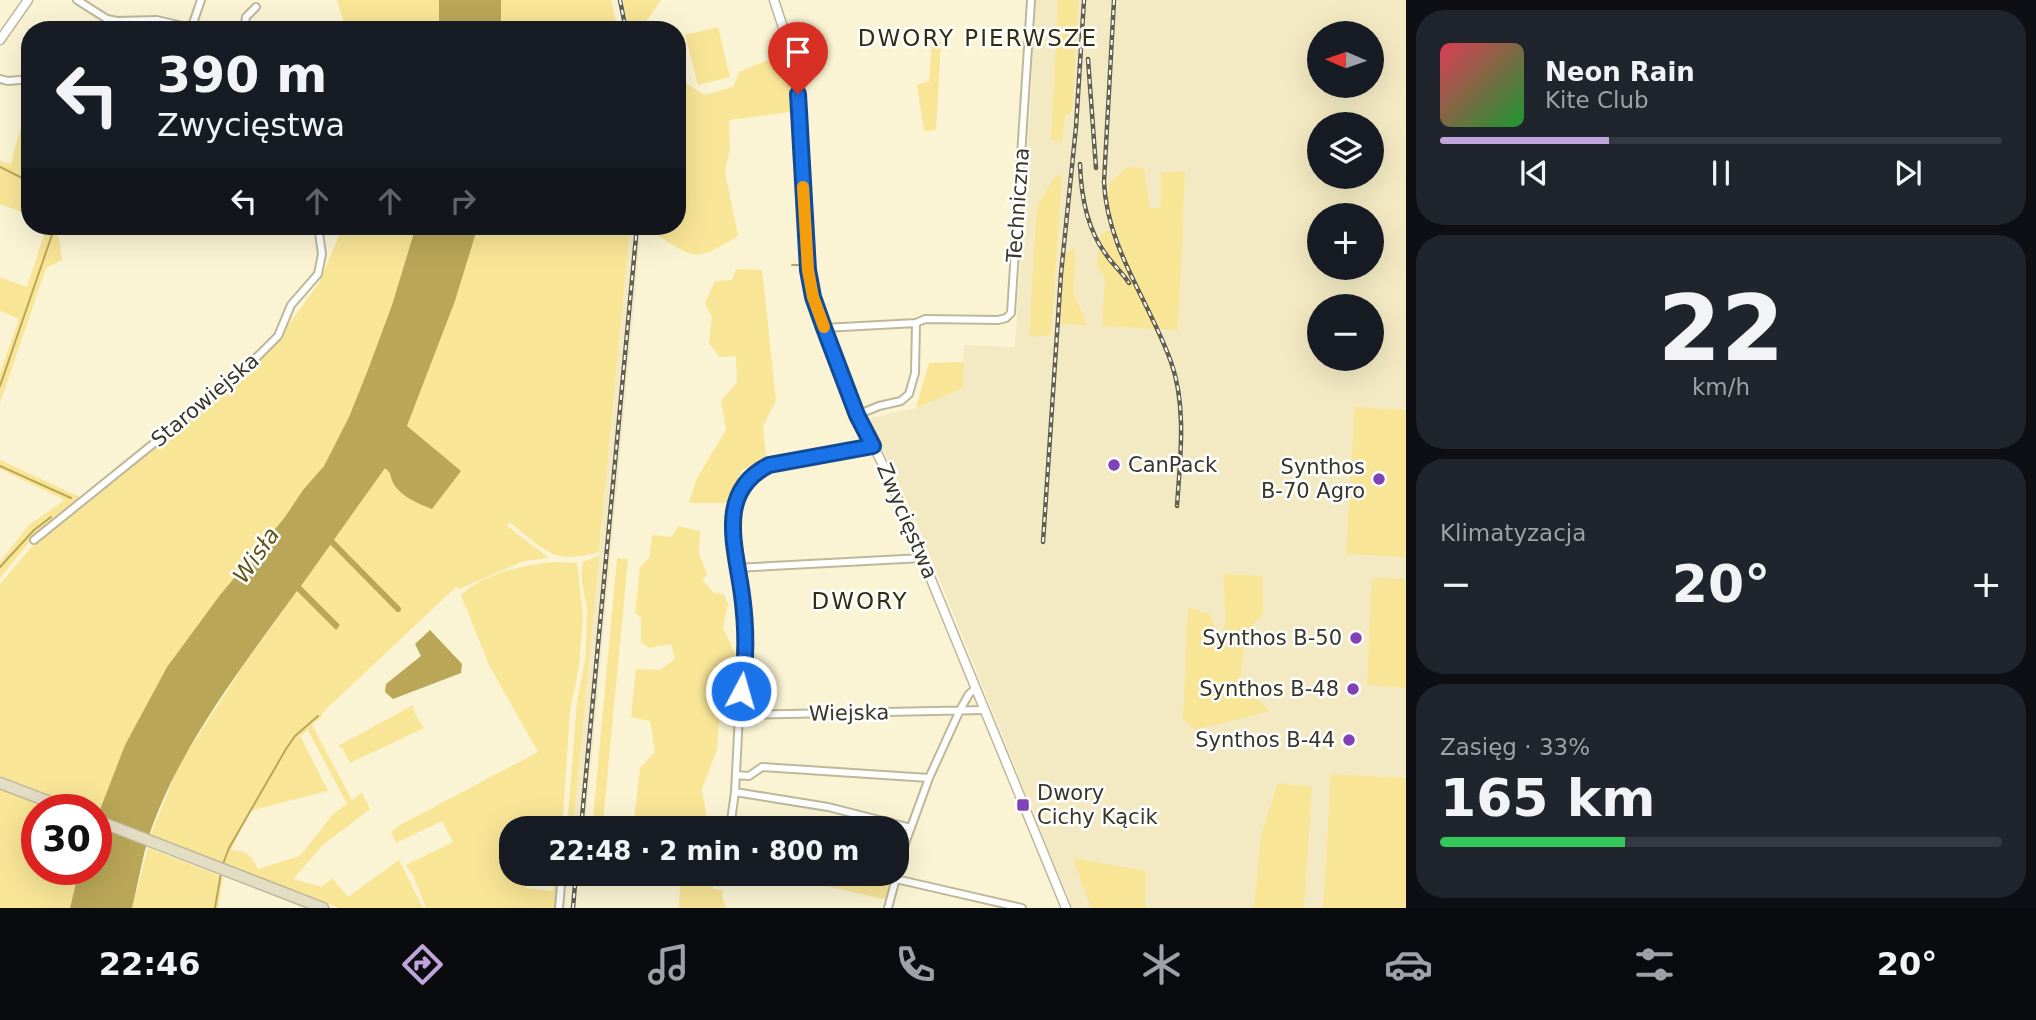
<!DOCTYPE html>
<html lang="pl">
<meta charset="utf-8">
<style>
:root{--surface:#171b24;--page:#20242c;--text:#f1f3f6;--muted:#9ea1a6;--line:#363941;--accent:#bfa3da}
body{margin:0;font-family:"DejaVu Sans",sans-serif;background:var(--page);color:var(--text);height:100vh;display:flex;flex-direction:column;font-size:26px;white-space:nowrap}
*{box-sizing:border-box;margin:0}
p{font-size:23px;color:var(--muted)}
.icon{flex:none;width:38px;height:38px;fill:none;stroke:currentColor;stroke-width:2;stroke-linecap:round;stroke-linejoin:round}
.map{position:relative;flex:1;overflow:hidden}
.details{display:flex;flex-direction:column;gap:10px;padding:10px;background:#0d0f14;width:630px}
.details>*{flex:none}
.banner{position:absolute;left:21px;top:21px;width:665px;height:214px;border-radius:28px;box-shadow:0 7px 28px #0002;background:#171b24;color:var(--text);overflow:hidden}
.needle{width:46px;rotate:272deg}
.tools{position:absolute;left:1307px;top:21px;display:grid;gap:14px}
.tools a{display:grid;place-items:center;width:77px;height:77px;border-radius:50%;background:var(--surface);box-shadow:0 7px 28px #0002;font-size:35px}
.speed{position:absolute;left:21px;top:794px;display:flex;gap:14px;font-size:35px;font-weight:700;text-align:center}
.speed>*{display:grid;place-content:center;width:91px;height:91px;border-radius:50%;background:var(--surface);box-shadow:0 7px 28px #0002;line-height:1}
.speed .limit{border:10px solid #d22;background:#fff;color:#111}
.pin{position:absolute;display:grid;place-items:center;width:60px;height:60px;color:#fff;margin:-72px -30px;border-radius:50% 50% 50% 0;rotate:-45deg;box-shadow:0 0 7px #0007}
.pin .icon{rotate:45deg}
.me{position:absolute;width:77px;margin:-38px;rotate:6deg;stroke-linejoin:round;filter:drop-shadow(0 0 5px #0008)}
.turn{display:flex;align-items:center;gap:24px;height:147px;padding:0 21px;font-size:32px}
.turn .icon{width:91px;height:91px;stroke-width:2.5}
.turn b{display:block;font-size:49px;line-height:60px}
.lanes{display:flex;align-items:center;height:66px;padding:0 21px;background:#0003;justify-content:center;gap:35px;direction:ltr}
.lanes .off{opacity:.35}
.big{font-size:52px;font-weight:600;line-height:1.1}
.details .widget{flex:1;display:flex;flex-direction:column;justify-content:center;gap:10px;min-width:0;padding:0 24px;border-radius:28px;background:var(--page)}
.details .dial{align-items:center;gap:0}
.dial b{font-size:91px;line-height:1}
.song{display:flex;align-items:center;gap:21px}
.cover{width:84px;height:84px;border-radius:10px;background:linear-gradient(135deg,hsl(350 70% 55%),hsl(130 70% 35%))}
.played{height:7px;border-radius:4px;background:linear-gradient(90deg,var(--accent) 30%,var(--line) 30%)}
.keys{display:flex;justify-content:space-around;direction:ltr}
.heat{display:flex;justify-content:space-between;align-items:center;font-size:38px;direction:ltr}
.charge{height:10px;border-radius:5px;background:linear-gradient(90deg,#34c759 33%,var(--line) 0)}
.trip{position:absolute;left:499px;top:816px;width:410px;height:70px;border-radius:28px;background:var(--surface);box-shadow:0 7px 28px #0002;font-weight:600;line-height:70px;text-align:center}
.dock{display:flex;height:112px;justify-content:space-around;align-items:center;background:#090b0e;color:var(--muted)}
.dock .icon{width:49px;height:49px}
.dock .active{color:var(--accent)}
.dock b{font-size:32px;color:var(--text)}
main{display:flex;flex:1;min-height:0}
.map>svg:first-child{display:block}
.built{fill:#f3eac3;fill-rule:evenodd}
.green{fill:#f8e596;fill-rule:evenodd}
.water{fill:#b9a657}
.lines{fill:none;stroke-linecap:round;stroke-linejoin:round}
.stream{stroke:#b9a657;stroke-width:2}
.canal{stroke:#b9a657;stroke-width:6}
.minor-casing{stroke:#bfb799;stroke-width:10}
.tertiary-casing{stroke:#bfb799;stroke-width:11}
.secondary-casing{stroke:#bfb799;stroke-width:13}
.minor{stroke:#fff;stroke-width:6}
.tertiary{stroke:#fff;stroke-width:8}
.secondary{stroke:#e3ddc4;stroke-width:10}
.rail-casing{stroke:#635f4f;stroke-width:4.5}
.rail{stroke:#fff;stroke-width:2;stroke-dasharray:5;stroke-linecap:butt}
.route-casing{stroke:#114b97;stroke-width:18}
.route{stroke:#1a73e8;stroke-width:12}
.slow{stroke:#f59e0b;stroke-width:12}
.poi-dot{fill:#8242b7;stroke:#fff;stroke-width:2.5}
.labels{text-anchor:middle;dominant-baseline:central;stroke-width:5;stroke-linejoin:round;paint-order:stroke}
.street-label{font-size:21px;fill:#39362a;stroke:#fff}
.poi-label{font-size:21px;fill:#39362a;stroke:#fff;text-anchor:end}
.neighbourhood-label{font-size:23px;letter-spacing:2px;fill:#332d13;stroke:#fff}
.water-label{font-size:23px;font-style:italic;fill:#625519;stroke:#fff}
</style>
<main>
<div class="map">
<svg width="1406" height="908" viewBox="0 0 1406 908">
<rect width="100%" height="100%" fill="#fbf4d4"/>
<!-- built -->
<path class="built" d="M1035,0H1406V908H1072L918,526L897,479L898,472L893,469L871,428L870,418L916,408L962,388L964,345L1015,347L1032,80L1031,58ZM1320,33H1372V86H1320ZM1320,124H1372V177H1320ZM1320,215H1372V268H1320ZM1320,306H1372V359H1320Z
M630,226H640L637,275L585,828H573Z"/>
<!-- green -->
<path class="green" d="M337,0H439V30H346Z
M501,0H611L618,30H501Z
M623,0H661L645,23L647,30H629Z
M1058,0H1078L1072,112L1065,116L1062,142L1051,140Z
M718,27L730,77L698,85L685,35Z
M932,41L941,42L936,130L924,131L917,85L929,81Z
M783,54L789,72L791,112L729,120L730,148L725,172L738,236C696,261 697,261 656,234V226H677V77L704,95L733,87L739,72Z
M24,115L30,116V215L0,204V161L11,164Z
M1127,167L1144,168L1150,209L1161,207V173L1185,171L1178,330L1102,326L1105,278L1097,266L1101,234L1113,228L1107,202L1109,184Z
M1056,175H1062L1051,335L1029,337L1037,206Z
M47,226H60L58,232L62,260L46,268L0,403V373L19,319L0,311V277L27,287Z
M343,226H416L392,305L369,367L349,417L324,466L303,490L285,517L220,595L167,667L125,745L98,815L96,810H86L68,804L67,810H37V870H79L70,908H0V584L36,542L280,336L319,283Z
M478,226H587L592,229L594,226H630L599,552C552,566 545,549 509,522L507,526L549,558L524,561L459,589L457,586L322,713L323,715L312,725L352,800L362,793L370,809L324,844L293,879L322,887L332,878L348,897L399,860L423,908H340L150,836L180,763L244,665L298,590L335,629L340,625L301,586L385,467L391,473L461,472L407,426L455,301ZM308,730L347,804L333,814L300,856L258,869C250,854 247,851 231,850L249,811L328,791L300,736Z
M1075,248L1074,294L1087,325L1060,324L1065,253Z
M736,269L762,270L776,400L763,426L766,456L741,471L739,481L726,503H689L697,478L726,430L721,401L737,382L736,356L720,357L709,343L712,317L705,303L715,281L732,280Z
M964,362L963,388L916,408L929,363Z
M1355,407L1406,410V557L1346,554Z
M0,460L82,498L31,540L0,578V562L29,525L65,500L0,469Z
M678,526L700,531L699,553L707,575L702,579L714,593L724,594L728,604L723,628L738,660L722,684L717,749L702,789L708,828H633L640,768L655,752L650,721L631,717L636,669L660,670L675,659L671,644L649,648L641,642V618L635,613L640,567L649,558L652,535L672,537Z
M599,556L573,828H567L577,702L586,654L587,608L582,582V562Z
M617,558L628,559L603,822L593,819Z
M554,562L577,563L583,617L579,666L570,711L562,828H511V873H527L526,888L553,891L555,873H559L557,908H426L414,877L406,865L453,842L442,821L396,843L391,832L400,825L538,752L489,665L461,595C483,574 524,565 554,562Z
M1223,574L1262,576L1263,615C1241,629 1243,662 1240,685L1270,711L1195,730L1183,719L1188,607L1211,615L1215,626L1212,639L1218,650L1226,622Z
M1372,578L1406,579V688L1367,685Z
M413,705L415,714L424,728L350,763L343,749L338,746Z
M1331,774L1406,778V908H1323Z
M1278,783L1312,787L1304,908H1254L1261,835Z
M148,848L223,877L218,908H132Z
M1073,858L1146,871L1145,908H1091Z
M681,873H726L713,874V889L723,890L722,897L726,908H679Z
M825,873H892L893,875L889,895L883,899L822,885Z"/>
<!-- water -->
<path class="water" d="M439,0H501V30H439Z
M416,226H478L455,301L407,426L461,471L432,509C415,502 393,494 390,473L385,468L301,586L340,625L336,630L297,591C244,664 185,739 153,824C143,851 139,880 132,908H70L79,870H96V820L125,745L167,667L220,595L285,517L303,490L324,466L349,417L369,367L392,305Z
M430,630L462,664L461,673L393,699L385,692L386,684L421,656L415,644Z"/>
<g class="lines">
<!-- stream -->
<path class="stream" d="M0,167L30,182
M792,265H800
M0,386L55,226
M0,466L71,498
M0,567L34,530L51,517
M223,864L229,848L286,749L295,736L318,716
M215,908L221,873"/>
<!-- canal -->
<path class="canal" d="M328,538L398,609"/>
<defs>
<path id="minor" d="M77,0L107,19L117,21L157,20L199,30
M192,26L201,0
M244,30L246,17L256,7
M0,79L8,81L30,79
M824,328L916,323
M857,415L879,406L901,401L909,394L915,373L916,323L925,319L998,320L1006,318L1011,313L1031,0
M34,540L210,398L259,355L278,336L291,305L318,274L322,254L318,226
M736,568L923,558
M739,715L984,710
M736,775L749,776L762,767L929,778
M735,792L828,807L911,828
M730,828L735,792L739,715L745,670L742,594L736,568L733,505L745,483L757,471L769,465L873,446
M896,879L1022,908
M559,908L562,873
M888,908L906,841L929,778L960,710L969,694L975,689"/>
<path id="tertiary" d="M774,0L796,67L808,270L813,297L852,403L889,477L1066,908
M0,40L28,0"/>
<path id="secondary" d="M0,783L71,810
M96,820L323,908"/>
</defs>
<!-- minor casing -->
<use href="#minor" class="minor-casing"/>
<!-- tertiary casing -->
<use href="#tertiary" class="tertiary-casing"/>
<!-- secondary casing -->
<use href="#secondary" class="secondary-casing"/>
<!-- minor -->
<use href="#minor" class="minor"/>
<!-- tertiary -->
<use href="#tertiary" class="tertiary"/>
<!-- secondary -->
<use href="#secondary" class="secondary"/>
<defs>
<path id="rail" d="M620,0L626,30
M1114,0L1104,182C1107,248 1149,301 1171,362C1187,406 1180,460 1177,506
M1088,59L1096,168
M1080,164C1081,195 1086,227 1105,253C1112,264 1122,272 1129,283
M1043,542L1061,274L1076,127L1084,0
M581,828L637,226
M573,908L576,873"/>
</defs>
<!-- rail casing -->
<use href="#rail" class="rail-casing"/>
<!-- rail -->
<use href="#rail" class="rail"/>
</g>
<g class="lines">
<defs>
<path id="route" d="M741,691C747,660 746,625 742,595C736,548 715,492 769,465L873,446L857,415L824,328L813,297L808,270L798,94"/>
</defs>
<!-- route casing -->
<use href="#route" class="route-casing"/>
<!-- route -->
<use href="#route" class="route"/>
<!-- slow -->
<path class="slow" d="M803,187L808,270L813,297L824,327"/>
</g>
<!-- markers -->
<g class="poi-dot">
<circle cx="1114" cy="465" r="7"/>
<circle cx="1379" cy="479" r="7"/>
<circle cx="1356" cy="638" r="7"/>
<circle cx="1353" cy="689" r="7"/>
<circle cx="1349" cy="740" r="7"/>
<rect x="1016" y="798" width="14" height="14" rx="3.5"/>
</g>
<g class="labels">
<!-- street labels -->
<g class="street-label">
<text transform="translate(1018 205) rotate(-86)">Techniczna</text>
<text transform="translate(205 400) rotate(-40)">Starowiejska</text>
<text transform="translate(907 521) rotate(67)">Zwycięstwa</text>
<text transform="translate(849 713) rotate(-1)">Wiejska</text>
</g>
<!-- poi labels -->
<g class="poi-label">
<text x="1128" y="465" text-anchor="start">CanPack</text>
<text x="1365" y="467">Synthos<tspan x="1365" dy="24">B-70 Agro</tspan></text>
<text x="1342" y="638">Synthos B-50</text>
<text x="1339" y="689">Synthos B-48</text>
<text x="1335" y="740">Synthos B-44</text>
<text x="1037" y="793" text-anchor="start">Dwory<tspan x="1037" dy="24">Cichy Kącik</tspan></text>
</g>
<!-- neighbourhood labels -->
<g class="neighbourhood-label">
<text x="978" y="38">DWORY PIERWSZE</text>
<text x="860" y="601">DWORY</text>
</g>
<!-- water labels -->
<g class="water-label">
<text transform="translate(256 555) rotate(-55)">Wisła</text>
</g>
</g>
</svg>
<div class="tools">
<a><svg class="needle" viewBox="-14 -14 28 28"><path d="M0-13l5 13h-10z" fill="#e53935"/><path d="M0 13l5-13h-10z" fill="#9ea1a6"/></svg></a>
<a><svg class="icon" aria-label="layers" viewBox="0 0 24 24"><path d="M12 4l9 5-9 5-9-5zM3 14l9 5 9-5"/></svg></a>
<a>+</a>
<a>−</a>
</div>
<div class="speed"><div class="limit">30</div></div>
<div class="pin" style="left:798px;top:94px;background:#d93025"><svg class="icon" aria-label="arrive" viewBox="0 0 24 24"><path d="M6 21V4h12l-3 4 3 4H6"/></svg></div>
<svg class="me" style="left:741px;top:691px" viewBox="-20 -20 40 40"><circle r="17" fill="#1a73e8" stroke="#fff" stroke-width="3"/><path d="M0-11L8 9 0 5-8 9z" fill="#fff"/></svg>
<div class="trip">22:48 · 2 min · 800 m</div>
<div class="banner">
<div class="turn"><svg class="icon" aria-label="left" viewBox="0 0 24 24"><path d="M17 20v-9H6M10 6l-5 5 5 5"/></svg><div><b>390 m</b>Zwycięstwa</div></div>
<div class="lanes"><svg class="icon" aria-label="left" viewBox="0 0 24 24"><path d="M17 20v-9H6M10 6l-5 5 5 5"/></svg><svg class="icon off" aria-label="ahead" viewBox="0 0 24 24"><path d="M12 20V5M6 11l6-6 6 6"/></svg><svg class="icon off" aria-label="ahead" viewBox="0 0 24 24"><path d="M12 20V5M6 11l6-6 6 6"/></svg><svg class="icon off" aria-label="right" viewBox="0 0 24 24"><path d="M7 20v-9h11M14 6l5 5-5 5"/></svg></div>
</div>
</div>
<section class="details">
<div class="widget">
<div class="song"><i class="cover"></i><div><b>Neon Rain</b><p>Kite Club</p></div></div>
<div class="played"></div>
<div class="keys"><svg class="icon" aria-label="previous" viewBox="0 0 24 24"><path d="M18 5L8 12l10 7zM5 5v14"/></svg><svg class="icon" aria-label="pause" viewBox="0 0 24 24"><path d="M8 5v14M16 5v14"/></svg><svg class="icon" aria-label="next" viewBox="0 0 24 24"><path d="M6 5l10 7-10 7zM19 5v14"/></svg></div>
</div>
<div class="widget dial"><b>22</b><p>km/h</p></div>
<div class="widget"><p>Klimatyzacja</p>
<div class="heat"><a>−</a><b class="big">20°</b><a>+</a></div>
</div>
<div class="widget"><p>Zasięg · 33%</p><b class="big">165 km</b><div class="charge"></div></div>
</section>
</main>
<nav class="dock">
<b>22:46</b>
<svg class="icon active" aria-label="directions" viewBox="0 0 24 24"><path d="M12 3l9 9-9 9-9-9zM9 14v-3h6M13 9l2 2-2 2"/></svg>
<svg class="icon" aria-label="music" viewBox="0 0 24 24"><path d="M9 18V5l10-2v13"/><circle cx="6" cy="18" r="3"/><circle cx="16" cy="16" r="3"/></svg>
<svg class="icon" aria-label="phone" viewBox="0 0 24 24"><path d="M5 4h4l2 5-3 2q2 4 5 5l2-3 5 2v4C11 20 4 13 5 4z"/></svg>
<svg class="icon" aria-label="climate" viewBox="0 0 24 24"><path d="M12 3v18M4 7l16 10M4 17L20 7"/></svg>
<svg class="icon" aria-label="car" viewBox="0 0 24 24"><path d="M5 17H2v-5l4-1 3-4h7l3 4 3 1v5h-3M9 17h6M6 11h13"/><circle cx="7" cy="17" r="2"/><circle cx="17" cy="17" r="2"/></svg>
<svg class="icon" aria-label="filters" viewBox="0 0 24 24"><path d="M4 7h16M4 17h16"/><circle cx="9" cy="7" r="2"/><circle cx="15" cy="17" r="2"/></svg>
<b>20°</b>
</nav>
